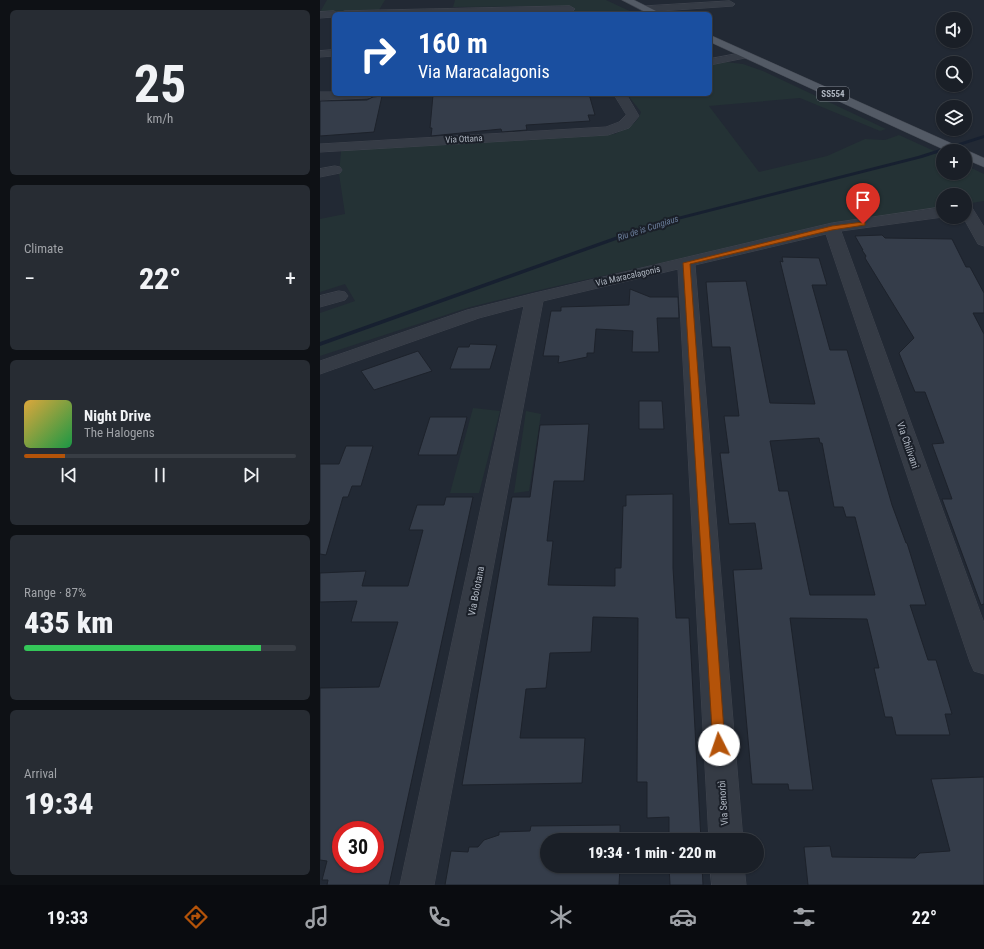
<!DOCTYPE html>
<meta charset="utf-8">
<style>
:root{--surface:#1a1f27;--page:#272c33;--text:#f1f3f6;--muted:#9fa2a7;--line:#383d44;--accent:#b45309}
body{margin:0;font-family:"Roboto Condensed",sans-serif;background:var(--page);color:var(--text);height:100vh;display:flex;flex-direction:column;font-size:15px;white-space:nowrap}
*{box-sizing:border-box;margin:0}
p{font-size:13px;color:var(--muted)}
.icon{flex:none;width:22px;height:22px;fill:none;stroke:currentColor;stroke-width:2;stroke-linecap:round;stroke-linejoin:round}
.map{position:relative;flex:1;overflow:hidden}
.details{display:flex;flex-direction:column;gap:10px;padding:10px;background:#0e1115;width:320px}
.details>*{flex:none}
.banner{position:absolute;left:12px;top:12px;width:380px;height:84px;border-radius:6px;box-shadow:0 1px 3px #0004,0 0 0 1px var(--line);background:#1a4fa0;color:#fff;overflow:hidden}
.fabs{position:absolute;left:616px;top:12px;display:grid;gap:8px}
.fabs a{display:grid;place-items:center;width:36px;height:36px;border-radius:50%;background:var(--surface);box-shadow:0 1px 3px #0004,0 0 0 1px var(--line);font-size:20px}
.speed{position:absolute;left:12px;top:821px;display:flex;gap:8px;font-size:20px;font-weight:700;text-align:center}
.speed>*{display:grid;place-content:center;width:52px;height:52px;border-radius:50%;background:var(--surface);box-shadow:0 1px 3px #0004,0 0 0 1px var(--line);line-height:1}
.speed .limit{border:6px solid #d22;background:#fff;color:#111}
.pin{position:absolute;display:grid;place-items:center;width:34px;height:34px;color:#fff;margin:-41px -17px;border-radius:50% 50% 50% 0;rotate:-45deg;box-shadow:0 0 4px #0007}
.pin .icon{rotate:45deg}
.me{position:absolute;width:44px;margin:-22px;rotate:356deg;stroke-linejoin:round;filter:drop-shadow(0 0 3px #0008)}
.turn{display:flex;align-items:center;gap:14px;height:84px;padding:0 20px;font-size:18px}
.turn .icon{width:52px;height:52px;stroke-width:2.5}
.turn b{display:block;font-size:28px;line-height:34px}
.big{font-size:30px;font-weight:800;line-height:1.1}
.details .tile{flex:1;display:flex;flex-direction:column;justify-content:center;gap:6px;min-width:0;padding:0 14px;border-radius:6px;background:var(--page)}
.details .dial{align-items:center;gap:0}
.dial b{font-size:52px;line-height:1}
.song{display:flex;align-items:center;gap:12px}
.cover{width:48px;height:48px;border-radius:6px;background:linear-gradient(135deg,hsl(40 70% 55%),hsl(140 70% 35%))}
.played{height:4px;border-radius:2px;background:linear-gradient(90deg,var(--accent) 15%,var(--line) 15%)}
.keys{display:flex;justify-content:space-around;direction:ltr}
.heat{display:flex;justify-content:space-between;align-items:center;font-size:22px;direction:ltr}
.charge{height:6px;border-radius:3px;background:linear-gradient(90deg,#34c759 87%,var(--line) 0)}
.trip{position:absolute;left:220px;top:833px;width:224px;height:40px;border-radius:20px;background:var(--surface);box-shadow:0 1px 3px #0004,0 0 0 1px var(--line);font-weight:800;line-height:40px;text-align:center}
.tabs{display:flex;height:64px;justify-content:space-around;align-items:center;background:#0a0c10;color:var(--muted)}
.tabs .icon{width:28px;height:28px}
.tabs .current{color:var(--accent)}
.tabs b{font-size:18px;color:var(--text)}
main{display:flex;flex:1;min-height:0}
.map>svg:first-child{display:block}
.green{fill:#243235}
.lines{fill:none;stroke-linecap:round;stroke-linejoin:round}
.stream{fill:#172030;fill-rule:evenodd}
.building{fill:#353d4a;stroke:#1d222b;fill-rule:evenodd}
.street-casing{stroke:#3f444e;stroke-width:1}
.primary-casing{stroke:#3f444e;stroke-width:1}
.street{fill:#353b45;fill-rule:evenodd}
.primary{fill:#535a65;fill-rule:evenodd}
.route{fill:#b45309;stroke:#753606}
.labels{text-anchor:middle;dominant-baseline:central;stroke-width:4;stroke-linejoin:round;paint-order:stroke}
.shield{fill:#1b2029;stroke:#838993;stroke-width:1}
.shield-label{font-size:9px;font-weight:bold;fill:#afb6c1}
.far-street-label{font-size:9px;fill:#afb6c1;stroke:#1b2029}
.far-water-label{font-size:9px;font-style:italic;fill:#6c7f9d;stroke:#1b2029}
.street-label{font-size:10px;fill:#afb6c1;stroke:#1b2029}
</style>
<main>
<section class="details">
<div class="tile dial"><b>25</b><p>km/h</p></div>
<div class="tile"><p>Climate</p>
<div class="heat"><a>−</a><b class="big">22°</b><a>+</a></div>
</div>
<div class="tile">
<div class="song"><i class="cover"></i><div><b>Night Drive</b><p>The Halogens</p></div></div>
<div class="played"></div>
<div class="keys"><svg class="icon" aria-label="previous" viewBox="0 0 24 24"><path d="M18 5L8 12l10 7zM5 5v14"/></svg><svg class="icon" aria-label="pause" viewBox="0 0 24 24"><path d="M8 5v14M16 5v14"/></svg><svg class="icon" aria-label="next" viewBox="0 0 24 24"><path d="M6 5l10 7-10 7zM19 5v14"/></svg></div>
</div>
<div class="tile"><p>Range · 87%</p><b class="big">435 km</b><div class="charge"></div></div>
<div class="tile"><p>Arrival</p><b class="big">19:34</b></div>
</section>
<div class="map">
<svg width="664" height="885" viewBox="0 0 664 885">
<rect width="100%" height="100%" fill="#222934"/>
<!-- green -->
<path class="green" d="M7,0H65L59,10L0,12Z
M135,0H286L316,14H252L251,6L133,7Z
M406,62L423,64L443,71L566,129L560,131L480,98L389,106L439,172L507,156L545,139L565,140L579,135L623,155V173H645V165L664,174V201L645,204V195H623V207L507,226L228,288L150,307L0,356V313L35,301L25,284L0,292V219L25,214L19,174L21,151L28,148L295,134C306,128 318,124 321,112L307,94H390V64Z
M153,408L180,411L159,493H130Z
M206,411L221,414L209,491L194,493Z"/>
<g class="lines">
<!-- stream -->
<path class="stream" d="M664,135V138L602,158L338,225L0,346V342L334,223L598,156Z"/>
</g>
<!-- building -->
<path class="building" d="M139,94H269L275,115H268L270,121L206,125L207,130L182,132L181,129L111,136L112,128H110L113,95Z
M62,96L54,132L0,136V101L47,100L53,97Z
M562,235L565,238L632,239L646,267H650L664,293V313H653L664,334V604L661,605L622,499H632L612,444L624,443L605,392H595L579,353L594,338L545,258L546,256L542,250H543L535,236Z
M462,257L499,258L507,285H492L510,350H527L572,505L586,543H587L606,605H590L608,660H616L632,714H625L630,735H576L572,717H565L554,668H559L547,619L470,618L493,790H469L468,784H432L413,570L442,569L435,523L409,524L400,453H409L404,416H419L410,347H392L386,282L426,281L450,403L495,404L460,261L463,262ZM499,438L500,443H502L514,507H523L526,517H535L555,595H490L468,491H459L450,441Z
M310,289L330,297H358L359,318H337L339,352H312L313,331L276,329L274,353H267V357L238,363L239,356H223L231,311H241V307L309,305Z
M150,344L177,345L170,369H130L138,347H149Z
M98,351L112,371L54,390L41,371Z
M319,401H342L344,429H319Z
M110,417H147L137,455H98Z
M269,424L264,481H234L227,541H233L228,585L295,586V568H301L303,506H306V495L353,494V568L356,618H369L381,840H349V817L327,818V782H317L318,618L273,617L271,652L230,653L226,688L206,689L200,738H265L262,783L142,785L192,497H210L220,425Z
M26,446H53L41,486H32L28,497H23L6,555L0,554V464H19Z
M126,497H153L69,885H7L8,880H2L7,861L0,860V688L59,687L78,622H31L37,601L0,602V573L46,571L42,586H88L103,530H89L97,505H124ZM21,830H55V864H21Z
M664,777V885H488L484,847L510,846L512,857L595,858L600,853L630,851L611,779Z
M300,825V840H227V866H300L299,885H125L131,851L148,852L149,847H158L164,840L179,835V832L210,831L211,826Z
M349,866H382L383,885H350Z"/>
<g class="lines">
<defs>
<path id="street" d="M410,1L415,4L413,6L326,12L321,9L326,6Z
M250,6L255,9L253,11L153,14H19L24,11Z
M14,11L19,14H14V17L0,18V12Z
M14,50V56L0,57V51Z
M426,52L430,53L431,55L430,57L390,65V59Z
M0,92H14V94H53L51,97L47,98L0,100Z
M294,94H306L319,116L309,128L288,135L0,152V144L286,127L299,122L306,115Z
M15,166L20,167L22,170L20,173L0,177V169Z
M645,205L651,206L664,227V246L658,244L643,217H645Z
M623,207V217L521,231L664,623V674L654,671L650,662L506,234L375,265L423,840H389L358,269L223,301L114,885H80L204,306L159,318L0,374V361L147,310L215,293L512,223Z
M19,291L25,292L28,296L25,300L0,307V296Z
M390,866H424L426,885H392Z"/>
<path id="primary" d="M302,0H314L342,14H329Z
M390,35L664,158V167L645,159V151H627L390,42Z"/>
</defs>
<!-- street casing -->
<use href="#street" class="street-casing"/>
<!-- primary casing -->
<use href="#primary" class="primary-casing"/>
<!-- street -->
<use href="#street" class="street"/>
<!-- primary -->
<use href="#primary" class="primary"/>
</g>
<!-- route -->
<path class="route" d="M543,222H545V225L512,230L370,264L405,745L404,749L399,751L395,749L393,745L363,263L512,226Z"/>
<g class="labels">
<!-- shield labels -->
<rect class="shield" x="497" y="87" width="32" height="14" rx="3"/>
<g class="shield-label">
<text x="513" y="94">SS554</text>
</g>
<!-- far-street labels -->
<g class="far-street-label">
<text transform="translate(144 139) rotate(-3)">Via Ottana</text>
<text transform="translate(308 276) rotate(-13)">Via Maracalagonis</text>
</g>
<!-- far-water labels -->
<g class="far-water-label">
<text transform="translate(328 228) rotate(-18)">Riu de is Cungiaus</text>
</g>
<!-- street labels -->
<g class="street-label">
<text transform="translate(588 445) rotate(71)">Via Chilivani</text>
<text transform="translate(156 591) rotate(-79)">Via Bolotana</text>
<text transform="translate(403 803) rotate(-94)">Via Senorbì</text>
</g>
</g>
</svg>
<div class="fabs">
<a><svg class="icon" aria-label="sound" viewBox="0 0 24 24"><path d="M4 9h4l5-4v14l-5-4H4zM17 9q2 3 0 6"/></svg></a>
<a><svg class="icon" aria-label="search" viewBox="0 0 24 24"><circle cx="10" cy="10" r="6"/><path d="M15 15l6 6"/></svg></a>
<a><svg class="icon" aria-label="layers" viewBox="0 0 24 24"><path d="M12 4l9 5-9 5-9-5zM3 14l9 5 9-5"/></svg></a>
<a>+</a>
<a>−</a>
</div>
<div class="speed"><div class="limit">30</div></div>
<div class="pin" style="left:543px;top:224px;background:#d93025"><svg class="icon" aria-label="arrive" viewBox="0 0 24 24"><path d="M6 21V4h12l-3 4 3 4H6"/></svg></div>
<svg class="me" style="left:399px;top:745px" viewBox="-20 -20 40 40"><circle r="19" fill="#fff"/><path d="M0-13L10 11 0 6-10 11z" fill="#b45309"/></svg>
<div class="trip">19:34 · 1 min · 220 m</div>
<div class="banner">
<div class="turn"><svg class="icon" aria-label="right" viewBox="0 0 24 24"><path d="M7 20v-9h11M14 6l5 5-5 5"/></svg><div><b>160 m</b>Via Maracalagonis</div></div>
</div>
</div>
</main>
<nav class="tabs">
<b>19:33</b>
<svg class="icon current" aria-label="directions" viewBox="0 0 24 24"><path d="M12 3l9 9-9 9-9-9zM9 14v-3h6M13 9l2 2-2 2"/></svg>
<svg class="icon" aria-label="music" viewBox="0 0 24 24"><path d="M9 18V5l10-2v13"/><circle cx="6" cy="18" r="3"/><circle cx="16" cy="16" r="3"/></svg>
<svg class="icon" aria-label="phone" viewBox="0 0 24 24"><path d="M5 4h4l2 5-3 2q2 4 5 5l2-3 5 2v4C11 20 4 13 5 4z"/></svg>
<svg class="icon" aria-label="climate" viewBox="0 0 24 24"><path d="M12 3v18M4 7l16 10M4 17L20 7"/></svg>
<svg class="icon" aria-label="car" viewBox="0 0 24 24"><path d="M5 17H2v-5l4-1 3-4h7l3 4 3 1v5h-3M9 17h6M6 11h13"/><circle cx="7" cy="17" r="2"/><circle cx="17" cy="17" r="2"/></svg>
<svg class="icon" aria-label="filters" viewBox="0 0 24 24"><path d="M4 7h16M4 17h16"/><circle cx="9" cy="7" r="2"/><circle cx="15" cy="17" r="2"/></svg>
<b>22°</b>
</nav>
